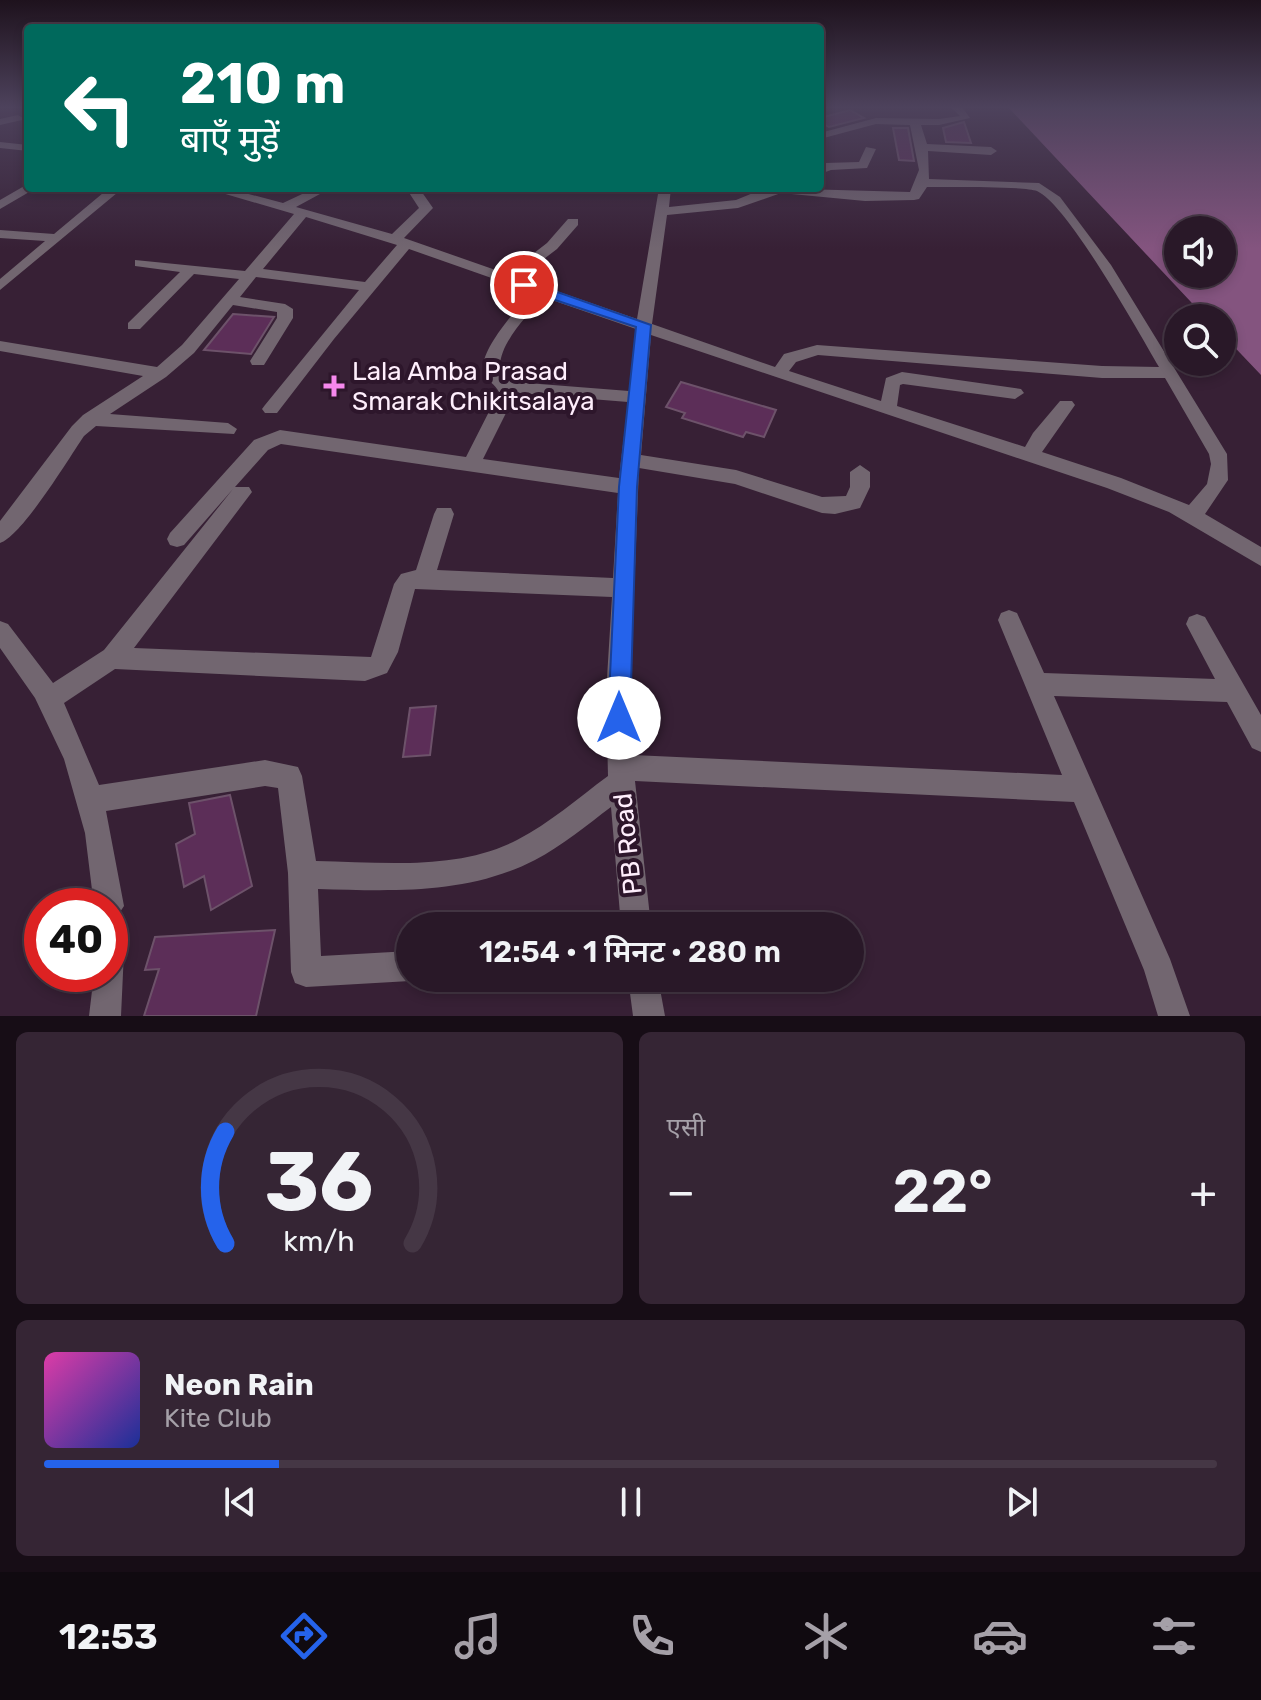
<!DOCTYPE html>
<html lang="hi">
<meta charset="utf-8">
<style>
:root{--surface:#291828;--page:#352534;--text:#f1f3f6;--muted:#a5a0a8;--line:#453745;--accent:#2563eb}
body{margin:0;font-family:Rubik,"Noto Sans Devanagari",sans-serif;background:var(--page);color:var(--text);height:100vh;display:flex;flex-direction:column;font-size:30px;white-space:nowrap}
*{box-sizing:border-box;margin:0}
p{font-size:26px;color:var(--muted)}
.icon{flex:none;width:44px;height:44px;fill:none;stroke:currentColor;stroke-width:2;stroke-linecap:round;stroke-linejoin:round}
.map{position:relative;height:1016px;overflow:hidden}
.panel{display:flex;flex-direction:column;gap:16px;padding:16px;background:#170d16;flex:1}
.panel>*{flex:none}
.hud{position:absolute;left:24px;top:24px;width:800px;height:168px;border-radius:8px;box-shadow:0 4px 12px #0003,0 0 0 2px var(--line);background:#00695c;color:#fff;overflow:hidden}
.tools{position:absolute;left:1164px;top:216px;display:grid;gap:16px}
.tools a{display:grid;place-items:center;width:72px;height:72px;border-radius:50%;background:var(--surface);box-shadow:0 4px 12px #0003,0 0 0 2px var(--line);font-size:40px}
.speed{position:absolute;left:24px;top:888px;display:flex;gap:16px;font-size:40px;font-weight:700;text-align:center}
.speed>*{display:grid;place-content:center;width:104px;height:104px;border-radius:50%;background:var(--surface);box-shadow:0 4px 12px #0003,0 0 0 2px var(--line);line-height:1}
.speed .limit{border:12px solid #d22;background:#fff;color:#111}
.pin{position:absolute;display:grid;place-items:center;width:68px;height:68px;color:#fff;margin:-34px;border:4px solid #fff;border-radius:50%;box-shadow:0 2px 8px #0007}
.me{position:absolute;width:88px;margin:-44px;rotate:0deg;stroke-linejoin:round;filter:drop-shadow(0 0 6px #0008)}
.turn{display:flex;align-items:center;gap:28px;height:168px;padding:0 24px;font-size:36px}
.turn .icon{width:104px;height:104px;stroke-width:2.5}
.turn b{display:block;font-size:56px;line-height:68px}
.big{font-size:60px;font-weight:600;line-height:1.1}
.panel .tile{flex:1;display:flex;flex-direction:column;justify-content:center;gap:12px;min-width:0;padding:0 28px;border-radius:12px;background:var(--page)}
.panel .dial{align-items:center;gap:0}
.dial svg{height:208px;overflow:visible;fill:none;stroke:var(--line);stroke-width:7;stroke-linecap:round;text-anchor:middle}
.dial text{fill:var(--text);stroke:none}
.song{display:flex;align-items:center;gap:24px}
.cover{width:96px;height:96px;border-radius:12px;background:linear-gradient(135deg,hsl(320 70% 55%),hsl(230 70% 35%))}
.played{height:8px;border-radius:4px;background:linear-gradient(90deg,var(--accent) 20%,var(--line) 20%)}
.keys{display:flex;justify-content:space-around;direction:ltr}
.heat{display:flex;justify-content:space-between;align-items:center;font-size:44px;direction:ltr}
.panel .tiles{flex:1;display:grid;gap:16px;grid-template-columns:1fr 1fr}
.tile:last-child{grid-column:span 2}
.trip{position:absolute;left:396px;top:912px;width:468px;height:80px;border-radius:40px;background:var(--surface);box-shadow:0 4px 12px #0003,0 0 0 2px var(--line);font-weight:600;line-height:80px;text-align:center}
.tabs{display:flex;height:128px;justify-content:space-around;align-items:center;background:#100a10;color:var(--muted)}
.tabs .icon{width:56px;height:56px}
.tabs .active{color:var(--accent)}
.tabs b{font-size:36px;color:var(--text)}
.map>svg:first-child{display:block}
.water{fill:#84547f;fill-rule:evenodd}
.building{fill:#5c2e58;stroke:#6d526a;stroke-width:2}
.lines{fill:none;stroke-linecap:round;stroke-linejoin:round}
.minor{fill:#726670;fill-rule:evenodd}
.route{fill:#2563eb;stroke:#184099;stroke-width:2}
.poi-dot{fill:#f688ed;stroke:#2d162b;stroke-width:3}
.labels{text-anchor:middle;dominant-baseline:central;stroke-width:8;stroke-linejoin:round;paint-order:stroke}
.poi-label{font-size:26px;fill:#feeefc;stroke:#2d162b;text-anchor:start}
.street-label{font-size:26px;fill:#feeefc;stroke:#2d162b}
</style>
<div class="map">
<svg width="1261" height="1016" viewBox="0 0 1261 1016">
<rect width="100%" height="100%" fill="#372035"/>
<!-- water -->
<path class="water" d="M1008,107H1261V375L1222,334V318H1206ZM1178,230H1222V274H1178Z"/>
<!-- building -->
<path class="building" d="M850,110L864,118L829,127L820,122V118Z
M964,122L971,143L946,142L943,128Z
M893,128H908L914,161L899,160Z
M233,314L274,317L251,354L204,350Z
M681,382L776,410L764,437L746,432L743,437L682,418L685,413L666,407Z
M436,706L430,755L403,757L410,708Z
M230,795L252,886L211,910L204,876L184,887L176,844L195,834L189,803Z
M275,930L256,1016H144L159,969L145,970L155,937Z"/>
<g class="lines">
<!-- minor -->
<path class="minor" d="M951,107H962L970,118L939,125H921L927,144L991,147L997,151L991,155L928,151L929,179L1039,183L1060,197L1111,265L1227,454L1228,480L1205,514L1261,547V566L1169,512L1107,488L651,335L641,455L736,470L822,497L846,496L850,487V472L860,465L870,472V487L860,508L835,514L822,513L735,484L639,468L630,694L633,755L1062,775L998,620L1001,613L1009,610L1017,613L1044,673L1215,679L1186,624L1189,617L1197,614L1205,617L1261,715V752L1252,748L1227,702L1054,696L1170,959L1190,1016H1158L1144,970L1074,802L635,781L651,926H621L611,807C587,825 562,846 535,860C467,895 393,891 318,889L321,956L410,951V978H418L410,981L306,987L295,983L291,972L288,873L278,788L265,786L106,811L124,906L116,918L121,919L125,930L121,1016H89L94,974H110V906H94L85,833L64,759L35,698L0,648V621L8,624L53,683L104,650L233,489L184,545L177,547L170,545L167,539L170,533L254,440L280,430L466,457L499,392C495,384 487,381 484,373C476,353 519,307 531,292L409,249L334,339L277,413H265L262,409L265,405L359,290L256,277L240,297L285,304L293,309V318L264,365H252L250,361L277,318V312L233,305L194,353L166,377L110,414L228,423L237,429L234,434L96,426L84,436C69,458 22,536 0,543V521L72,426L83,415L143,376L0,351V341L157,367L182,345L239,279L194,274L140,329H128V323L180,272L135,266V260L245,271L294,214L205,188H226L283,203L315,188H331L296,207L392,234L419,208L406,188H419L433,208L404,238L507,274L547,243L568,219H578V225L557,249L519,278L637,319L659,188H671L669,207L736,200L765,188L910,192L919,170L910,125L876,124L820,139V133L876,118L939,119L960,116ZM927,187C946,187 1024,186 1037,191C1068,205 1139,333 1159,367L1102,366L817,345L784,354L775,367L652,324L667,215L738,208L781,193L865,201L914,200L919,199ZM306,217L397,245L365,282L263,269ZM543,297L636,329L629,391L527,383L501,373C494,348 528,315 543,297ZM818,355L1102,378H1165L1209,454L1211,464L1207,484L1189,505L1121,478L1042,452L1075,405L1072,401H1060L1033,433L1025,447L897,406L900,385L903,384L1015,399L1024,393L1021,389L902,372L886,378L881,401L789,371L796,362ZM516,393L628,402L619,478L483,459ZM281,444L618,493L613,578L437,570L454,514L451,508H437L434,514L416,570L401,574L394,584L371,657L134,648L252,492L249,487H235L268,450ZM415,589L612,597L606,694L608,776C578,798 550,823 517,840C457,871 381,862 316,861L302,776L298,767L265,760L99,785L64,703L115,669L365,681L387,673L398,652Z
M18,115L23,118L22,120L0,125V119Z
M0,142L28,145V151L0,148Z
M866,147L876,149L867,168L831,170L820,174V166L825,163L859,162Z
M26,185L36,188L0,209V200Z
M109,188H123L0,290V279L45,241L0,238V230L54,234Z
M628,978H658L665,1016H633Z"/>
</g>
<!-- sky -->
<linearGradient id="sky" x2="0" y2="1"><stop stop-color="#1e121d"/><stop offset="0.43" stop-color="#4d425c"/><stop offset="1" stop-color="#4d425c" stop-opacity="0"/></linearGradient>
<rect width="1261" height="249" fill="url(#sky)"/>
<!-- route -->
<path class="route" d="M519,282H529L651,325L637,487L630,718L627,726L619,729L611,726L608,718L619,487L636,327L519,288Z"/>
<!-- markers -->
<path class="poi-dot" d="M330 374h8v8h8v8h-8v8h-8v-8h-8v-8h8z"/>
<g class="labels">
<!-- poi labels -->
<g class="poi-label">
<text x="352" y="371">Lala Amba Prasad<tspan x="352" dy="30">Smarak Chikitsalaya</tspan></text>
</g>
<!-- street labels -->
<g class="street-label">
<text transform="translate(628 844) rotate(-96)">PB Road</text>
</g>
</g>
</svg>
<div class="tools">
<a><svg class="icon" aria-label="sound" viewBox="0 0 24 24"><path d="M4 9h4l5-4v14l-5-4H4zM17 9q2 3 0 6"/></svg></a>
<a><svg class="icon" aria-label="search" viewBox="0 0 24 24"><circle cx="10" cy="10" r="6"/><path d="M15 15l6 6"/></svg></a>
</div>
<div class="speed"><div class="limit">40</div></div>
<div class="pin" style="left:524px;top:285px;background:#d93025"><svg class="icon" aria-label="arrive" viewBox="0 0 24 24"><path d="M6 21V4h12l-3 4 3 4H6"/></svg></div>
<svg class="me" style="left:619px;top:718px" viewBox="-20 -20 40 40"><circle r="19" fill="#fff"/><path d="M0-13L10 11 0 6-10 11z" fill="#2563eb"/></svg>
<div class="trip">12:54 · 1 मिनट · 280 m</div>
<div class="hud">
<div class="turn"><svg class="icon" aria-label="left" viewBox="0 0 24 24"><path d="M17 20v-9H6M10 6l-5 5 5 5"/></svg><div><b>210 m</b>बाएँ मुड़ें</div></div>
</div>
</div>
<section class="panel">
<div class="tiles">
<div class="tile dial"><svg viewBox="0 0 100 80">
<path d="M14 69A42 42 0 1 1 86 69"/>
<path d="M14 69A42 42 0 0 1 14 26" stroke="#2563eb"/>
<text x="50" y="56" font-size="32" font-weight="700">36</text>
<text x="50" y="72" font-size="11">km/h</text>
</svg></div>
<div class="tile"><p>एसी</p>
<div class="heat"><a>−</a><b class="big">22°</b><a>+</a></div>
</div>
<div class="tile">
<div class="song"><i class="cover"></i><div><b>Neon Rain</b><p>Kite Club</p></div></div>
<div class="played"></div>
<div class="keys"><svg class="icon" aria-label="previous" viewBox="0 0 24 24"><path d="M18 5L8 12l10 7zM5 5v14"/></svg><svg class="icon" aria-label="pause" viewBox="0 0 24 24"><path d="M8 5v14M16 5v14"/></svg><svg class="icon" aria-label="next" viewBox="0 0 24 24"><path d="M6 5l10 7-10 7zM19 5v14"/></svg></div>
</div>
</div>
</section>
<nav class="tabs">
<b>12:53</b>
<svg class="icon active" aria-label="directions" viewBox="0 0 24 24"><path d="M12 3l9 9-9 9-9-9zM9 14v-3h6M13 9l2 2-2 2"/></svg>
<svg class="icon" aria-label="music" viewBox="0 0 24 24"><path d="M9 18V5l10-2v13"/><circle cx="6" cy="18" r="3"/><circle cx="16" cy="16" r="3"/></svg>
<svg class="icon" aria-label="phone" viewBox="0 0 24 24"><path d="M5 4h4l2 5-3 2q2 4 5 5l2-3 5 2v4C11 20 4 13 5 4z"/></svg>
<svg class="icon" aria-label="climate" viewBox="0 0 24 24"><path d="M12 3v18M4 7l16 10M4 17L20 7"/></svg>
<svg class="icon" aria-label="car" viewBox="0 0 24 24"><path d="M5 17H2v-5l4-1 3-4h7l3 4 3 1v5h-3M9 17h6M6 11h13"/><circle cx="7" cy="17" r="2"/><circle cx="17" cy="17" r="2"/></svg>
<svg class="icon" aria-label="filters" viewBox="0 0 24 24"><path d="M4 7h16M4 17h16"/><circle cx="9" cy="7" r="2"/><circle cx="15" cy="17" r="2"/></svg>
</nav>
